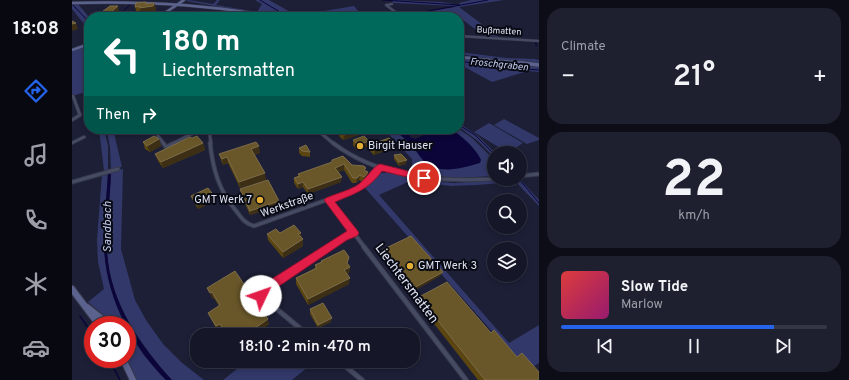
<!DOCTYPE html>
<meta charset="utf-8">
<style>
:root{--surface:#151728;--page:#1e2030;--text:#f1f3f6;--muted:#9d9fa8;--line:#343645;--accent:#2563eb}
body{margin:0;font-family:Overpass,sans-serif;background:var(--page);color:var(--text);height:100vh;display:flex;flex-direction:column;font-size:15px;white-space:nowrap}
*{box-sizing:border-box;margin:0}
p{font-size:13px;color:var(--muted)}
.icon{flex:none;width:22px;height:22px;fill:none;stroke:currentColor;stroke-width:2;stroke-linecap:round;stroke-linejoin:round}
.map{position:relative;flex:1;overflow:hidden}
.details{display:flex;flex-direction:column;gap:8px;padding:8px;background:#0c0d16;width:310px}
.details>*{flex:none}
.hud{position:absolute;left:12px;top:12px;width:380px;height:122px;border-radius:16px;box-shadow:0 2px 6px #0003,0 0 0 1px var(--line);background:#00695c;color:#fff;overflow:hidden}
.buttons{position:absolute;left:415px;top:146px;display:grid;gap:8px}
.buttons a{display:grid;place-items:center;width:40px;height:40px;border-radius:50%;background:var(--surface);box-shadow:0 2px 6px #0003,0 0 0 1px var(--line);font-size:20px}
.speed{position:absolute;left:12px;top:316px;display:flex;gap:8px;font-size:20px;font-weight:700;text-align:center}
.speed>*{display:grid;place-content:center;width:52px;height:52px;border-radius:50%;background:var(--surface);box-shadow:0 2px 6px #0003,0 0 0 1px var(--line);line-height:1}
.speed .limit{border:6px solid #d22;background:#fff;color:#111}
.pin{position:absolute;display:grid;place-items:center;width:34px;height:34px;color:#fff;margin:-17px;border:2px solid #fff;border-radius:50%;box-shadow:0 1px 4px #0007}
.me{position:absolute;width:44px;margin:-22px;rotate:48deg;stroke-linejoin:round;filter:drop-shadow(0 0 3px #0008)}
.turn{display:flex;align-items:center;gap:14px;height:84px;padding:0 12px;font-size:18px}
.turn .icon{width:52px;height:52px;stroke-width:2.5}
.turn b{display:block;font-size:28px;line-height:34px}
.then{display:flex;align-items:center;height:38px;padding:0 12px;background:#0003;gap:8px;font-size:15px}
.big{font-size:30px;font-weight:600;line-height:1.1}
.details .widget{flex:1;display:flex;flex-direction:column;justify-content:center;gap:6px;min-width:0;padding:0 14px;border-radius:16px;background:var(--page)}
.details .dial{align-items:center;gap:0}
.dial b{font-size:52px;line-height:1}
.song{display:flex;align-items:center;gap:12px}
.cover{width:48px;height:48px;border-radius:6px;background:linear-gradient(135deg,hsl(0 70% 55%),hsl(320 70% 35%))}
.played{height:4px;border-radius:2px;background:linear-gradient(90deg,var(--accent) 80%,var(--line) 80%)}
.keys{display:flex;justify-content:space-around;direction:ltr}
.heat{display:flex;justify-content:space-between;align-items:center;font-size:22px;direction:ltr}
.trip{position:absolute;left:118px;top:328px;width:230px;height:40px;border-radius:16px;background:var(--surface);box-shadow:0 2px 6px #0003,0 0 0 1px var(--line);font-weight:600;line-height:40px;text-align:center}
main{display:flex;flex:1;min-height:0}
.tabs{display:flex;flex-direction:column;width:72px;justify-content:space-around;align-items:center;background:#080910;color:var(--muted)}
.tabs .icon{width:28px;height:28px}
.tabs .active{color:var(--accent)}
.tabs b{font-size:18px;color:var(--text)}
.map>svg:first-child{display:block}
.green{fill:#323869}
.water{fill:#0b0539}
.lines{fill:none;stroke-linecap:round;stroke-linejoin:round}
.stream-far1{stroke:#0b0539;stroke-width:1}
.stream{stroke:#0b0539;stroke-width:1.5}
.street-far3-casing{stroke:#37384b;stroke-width:3}
.street-far2-casing{stroke:#37384b;stroke-width:4}
.street-far1-casing{stroke:#37384b;stroke-width:5}
.street-casing{stroke:#37384b;stroke-width:6}
.secondary-far2-casing{stroke:#37384b;stroke-width:3.5}
.secondary-far1-casing{stroke:#37384b;stroke-width:5}
.secondary-casing{stroke:#37384b;stroke-width:8}
.street-far3{stroke:#464b64;stroke-width:2}
.street-far2{stroke:#464b64;stroke-width:2.5}
.street-far1{stroke:#464b64;stroke-width:3}
.street{stroke:#464b64;stroke-width:4}
.secondary-far2{stroke:#5b628d;stroke-width:2.5}
.secondary-far1{stroke:#5b628d;stroke-width:3.5}
.secondary{stroke:#5b628d;stroke-width:6}
.wall{fill:#5b4611}
.shaded-wall{fill:#3c2f16}
.building{fill:#695729;stroke:#7c6c49}
.route{fill:#e11d48;stroke:#92132f}
.poi-dot{fill:#e3ae35;stroke:#080a14;stroke-width:1.5}
.labels{text-anchor:middle;dominant-baseline:central;stroke-width:4;stroke-linejoin:round;paint-order:stroke}
.far-street-label{font-size:9px;fill:#dfe2f2;stroke:#080a14}
.far-water-label{font-size:10px;font-style:italic;fill:#c6cdf0;stroke:#080a14}
.poi-label{font-size:11px;fill:#dfe2f2;stroke:#080a14;text-anchor:start}
.street-label{font-size:11px;fill:#dfe2f2;stroke:#080a14}
.water-label{font-size:12px;font-style:italic;fill:#c6cdf0;stroke:#080a14}
.near-street-label{font-size:13px;fill:#dfe2f2;stroke:#080a14}
</style>
<main>
<nav class="tabs">
<b>18:08</b>
<svg class="icon active" aria-label="directions" viewBox="0 0 24 24"><path d="M12 3l9 9-9 9-9-9zM9 14v-3h6M13 9l2 2-2 2"/></svg>
<svg class="icon" aria-label="music" viewBox="0 0 24 24"><path d="M9 18V5l10-2v13"/><circle cx="6" cy="18" r="3"/><circle cx="16" cy="16" r="3"/></svg>
<svg class="icon" aria-label="phone" viewBox="0 0 24 24"><path d="M5 4h4l2 5-3 2q2 4 5 5l2-3 5 2v4C11 20 4 13 5 4z"/></svg>
<svg class="icon" aria-label="climate" viewBox="0 0 24 24"><path d="M12 3v18M4 7l16 10M4 17L20 7"/></svg>
<svg class="icon" aria-label="car" viewBox="0 0 24 24"><path d="M5 17H2v-5l4-1 3-4h7l3 4 3 1v5h-3M9 17h6M6 11h13"/><circle cx="7" cy="17" r="2"/><circle cx="17" cy="17" r="2"/></svg>
</nav>
<div class="map">
<svg width="467" height="380" viewBox="0 0 467 380">
<rect width="100%" height="100%" fill="#1c1f36"/>
<!-- green -->
<path class="green" d="M116,0L141,4L145,0H148L144,5L185,12L190,4L183,0H197L222,14V17H205L114,1Z
M320,0L370,2L388,5L387,3L399,0H432L387,7L427,37L411,35L391,20H387V17H362L359,11L383,7L382,6L321,3Z
M0,4H6L17,17V30L0,9Z
M282,6L291,17L222,16Z
M17,45V91L0,96V51Z
M387,52L435,58L463,59L467,60V63L439,62L387,54Z
M387,58L467,67V72L456,71L420,82L387,64Z
M432,119L467,138V140L455,144L422,125Z
M387,123L406,136L423,153H422V157L406,141L387,127Z
M417,123L451,143L436,153L402,132Z
M27,129H32L36,146V170L32,171Z
M35,129H41L50,167L39,169L38,148Z
M312,129H326L328,135L338,143L352,161L395,142L377,129H387L400,138L422,160V176L383,178L344,174L340,165V159Z
M51,169L49,249L63,300L74,320L91,344L109,362L132,380H100C67,344 36,299 35,248C35,223 38,197 39,172Z
M36,172C35,197 31,221 32,246C33,273 42,301 54,325H37L28,312L16,302L32,289L26,262L25,240L30,174Z
M309,173H318L348,180L382,183L439,179L443,183L440,182L405,185L379,186L338,181L307,195L437,343L467,325V363L459,368L463,380L293,188Z
M441,179H448L467,200V206Z
M55,327L71,354L94,380H65L54,359Z
M175,361H243L220,380H151Z"/>
<!-- water -->
<path class="water" d="M326,129H336L338,137L343,139L354,134L351,129C359,129 370,127 377,129C387,132 406,151 409,160L408,163C390,168 366,176 351,160C346,155 343,148 338,143C333,138 327,136 326,129Z
M36,172H39C38,197 35,223 35,248C36,299 67,344 100,380H94C59,345 33,296 32,245C31,221 35,196 36,172Z"/>
<g class="lines">
<!-- stream-far1 -->
<path class="stream-far1" d="M188,0L216,17
M311,0L387,5
M0,4L17,22
M351,12L416,0
M45,17L59,4
M321,17L332,15
M465,43H463L465,46
M387,61L426,67L467,70
M387,125L403,135L422,154
M267,130L270,129
M447,179L467,203"/>
<!-- stream -->
<path class="stream" d="M8,316L21,335
M37,359L48,380"/>
<defs>
<path id="street-far3" d="M320,4L314,5L330,17
M59,17L62,13
M387,36L467,41"/>
<path id="street-far2" d="M0,120L8,115L1,96
M137,129L139,144
M244,129L262,144
M86,136L92,144
M0,143L12,137
M100,144L129,129"/>
<path id="street-far1" d="M91,143L94,147L102,143
M138,143C141,170 147,191 165,212C170,219 174,224 182,226L288,188L299,179L308,167
M261,143C307,178 367,182 422,179
M448,176L467,174
M0,182L46,169
M257,200L293,248
M256,248L272,237L282,233"/>
<path id="street" d="M292,247L394,380
M236,335L189,296L188,293L258,247
M267,361L290,380"/>
<path id="secondary-far2" d="M0,3C68,1 135,4 202,17
M87,17L112,0
M0,50L17,44
M387,57L450,63"/>
<path id="secondary-far1" d="M440,62L467,65"/>
<path id="secondary" d="M0,289L27,325
M15,307L29,318L33,325
M51,359L61,380"/>
</defs>
<!-- street-far3 casing -->
<use href="#street-far3" class="street-far3-casing"/>
<!-- street-far2 casing -->
<use href="#street-far2" class="street-far2-casing"/>
<!-- street-far1 casing -->
<use href="#street-far1" class="street-far1-casing"/>
<!-- street casing -->
<use href="#street" class="street-casing"/>
<!-- secondary-far2 casing -->
<use href="#secondary-far2" class="secondary-far2-casing"/>
<!-- secondary-far1 casing -->
<use href="#secondary-far1" class="secondary-far1-casing"/>
<!-- secondary casing -->
<use href="#secondary" class="secondary-casing"/>
<!-- street-far3 -->
<use href="#street-far3" class="street-far3"/>
<!-- street-far2 -->
<use href="#street-far2" class="street-far2"/>
<!-- street-far1 -->
<use href="#street-far1" class="street-far1"/>
<!-- street -->
<use href="#street" class="street"/>
<!-- secondary-far2 -->
<use href="#secondary-far2" class="secondary-far2"/>
<!-- secondary-far1 -->
<use href="#secondary-far1" class="secondary-far1"/>
<!-- secondary -->
<use href="#secondary" class="secondary"/>
</g>
<!-- wall -->
<path class="wall" d="M82,3L84,9L83,12L69,14V12L65,13L63,7L74,4Z
M268,130L295,131L290,132V134L271,140L267,136Z
M120,138L131,143L133,150L91,168L86,161L83,154Z
M87,139L89,146L78,152L73,149L71,142Z
M281,140L297,141L296,146L285,150L281,145Z
M322,143L321,148L302,155L297,150L298,145Z
M227,148L238,152V157L230,156L227,153Z
M188,153L182,155L194,180L168,188L156,163L151,165L149,160L147,154Z
M322,155L334,164L327,166L322,159Z
M260,160L280,165L296,172L295,177L291,182L287,180L284,183H280L272,170L266,172L269,182L236,194L231,187L226,189L222,183V178L226,176V174L260,163Z
M168,189L207,201V206L178,215L169,194Z
M119,196L144,200L126,209L120,199Z
M208,233L229,238L231,239V246L211,258L196,240L195,234Z
M310,250L368,276L338,293L308,255Z
M249,261L276,263V264L278,267L277,273L275,274L277,284L236,305L224,284V278L243,268V265L249,262Z
M135,288L197,324L182,335H152H153L150,329L146,332L136,313L147,306L142,298L141,299Z
M347,297L419,333L445,357L467,380H406L345,302Z
M238,309L259,322L246,328L238,314Z"/>
<!-- shaded-wall -->
<path class="shaded-wall" d="M74,2L75,7L82,3L84,9L83,12L69,14L67,8L73,4Z
M46,6L47,11L40,17H33Z
M4,23L6,29L0,31V24Z
M289,129H295V131L290,132V134L271,140L272,135Z
M87,139L89,146L78,152L75,146Z
M297,141L296,146L285,150L286,145Z
M131,143L133,150L91,168L89,162Z
M322,143L321,148L302,155L303,150Z
M187,146L188,153L180,155L179,149Z
M155,157L156,163L151,165L150,159Z
M335,160L334,164L327,166V162Z
M272,164V170L262,173L263,168Z
M296,172L295,177L291,182L292,177Z
M193,173L194,180L168,188L167,182Z
M288,175L287,180L284,183L285,178Z
M270,177L269,182L236,194V189Z
M231,182V187L226,189V184Z
M143,197L144,200L126,209L125,205Z
M207,201V206L178,215V211Z
M229,233L230,239L226,234Z
M231,239V246L211,258V252Z
M277,257L276,263L274,269L278,267L277,273L272,276V270Z
M371,272L368,276L338,293L340,289Z
M278,278L277,284L236,305V299Z
M140,292L142,298L141,299L138,293Z
M260,318L259,322L246,328V325Z
M196,319L197,324L182,335H173Z
M148,324L150,329L146,332L144,326Z
M149,361H153L150,363Z"/>
<!-- building -->
<path class="building" d="M74,2L73,4L82,3L81,6L67,8L68,6L63,7L64,3Z
M38,6H46L33,17H23Z
M0,21L4,23L0,24Z
M272,129H289L272,135L268,130Z
M82,136L87,139L75,146L71,142Z
M125,136L131,143L89,162L83,154L118,137L120,138Z
M292,136L297,141L286,145L281,140Z
M317,138L322,143L303,150L298,145Z
M184,142L187,146L179,149L193,173L167,182L155,157L150,159L147,154Z
M234,145L238,152L230,151L227,148Z
M329,154L335,160L327,162L322,155Z
M271,156L280,165L292,166L294,168L292,170L296,172L292,177L288,175L285,178H281L272,164L263,168L270,177L236,189L231,182L226,184L222,178L228,176L226,174L260,162V160Z
M196,180L207,201L178,211L168,189Z
M136,188L143,197L125,205L119,196Z
M222,225L229,233L226,234L231,239L211,252L195,234L204,229L208,233Z
M339,236L371,272L340,289L310,250Z
M272,250L277,257L275,263L278,267L272,270L278,278L236,299L224,278L245,268L243,265L250,262L249,261Z
M163,271L196,319L173,335H152L154,334L148,324L144,326L136,313L148,305L140,292L138,293L135,288Z
M375,282L419,333L422,330L445,357L450,353L467,372V380H413L347,297Z
M251,303L260,318L246,325L238,309Z"/>
<!-- route -->
<path class="route" d="M308,164C316,166 354,175 357,178L352,181L310,171C296,190 284,193 263,202L285,230L287,233L285,236L275,240L194,295L193,299L189,301L185,299L183,292L184,289L275,231L252,200L254,198C263,194 275,191 284,186C293,181 301,166 308,164Z"/>
<!-- markers -->
<g class="poi-dot">
<circle cx="288" cy="146" r="4"/>
<circle cx="188" cy="200" r="4"/>
<circle cx="338" cy="266" r="4"/>
</g>
<g class="labels">
<!-- far-street labels -->
<g class="far-street-label">
<text transform="translate(427 31) rotate(3)">Bußmatten</text>
</g>
<!-- far-water labels -->
<g class="far-water-label">
<text transform="translate(427 65) rotate(6)">Froschgraben</text>
</g>
<!-- poi labels -->
<g class="poi-label">
<text x="296" y="146">Birgit Hauser</text>
<text x="180" y="200" text-anchor="end">GMT Werk 7</text>
<text x="346" y="266">GMT Werk 3</text>
</g>
<!-- street labels -->
<g class="street-label">
<text transform="translate(215 205) rotate(-20)">Werkstraße</text>
</g>
<!-- water labels -->
<g class="water-label">
<text transform="translate(36 227) rotate(-90)">Sandbach</text>
</g>
<!-- near-street labels -->
<g class="near-street-label">
<text transform="translate(334 284) rotate(53)">Liechtersmatten</text>
</g>
</g>
</svg>
<div class="buttons">
<a><svg class="icon" aria-label="sound" viewBox="0 0 24 24"><path d="M4 9h4l5-4v14l-5-4H4zM17 9q2 3 0 6"/></svg></a>
<a><svg class="icon" aria-label="search" viewBox="0 0 24 24"><circle cx="10" cy="10" r="6"/><path d="M15 15l6 6"/></svg></a>
<a><svg class="icon" aria-label="layers" viewBox="0 0 24 24"><path d="M12 4l9 5-9 5-9-5zM3 14l9 5 9-5"/></svg></a>
</div>
<div class="speed"><div class="limit">30</div></div>
<div class="pin" style="left:352px;top:178px;background:#d93025"><svg class="icon" aria-label="arrive" viewBox="0 0 24 24"><path d="M6 21V4h12l-3 4 3 4H6"/></svg></div>
<svg class="me" style="left:189px;top:296px" viewBox="-20 -20 40 40"><circle r="19" fill="#fff"/><path d="M0-13L10 11 0 6-10 11z" fill="#e11d48"/></svg>
<div class="trip">18:10 · 2 min · 470 m</div>
<div class="hud">
<div class="turn"><svg class="icon" aria-label="left" viewBox="0 0 24 24"><path d="M17 20v-9H6M10 6l-5 5 5 5"/></svg><div><b>180 m</b>Liechtersmatten</div></div>
<div class="then">Then<svg class="icon" aria-label="right" viewBox="0 0 24 24"><path d="M7 20v-9h11M14 6l5 5-5 5"/></svg></div>
</div>
</div>
<section class="details">
<div class="widget"><p>Climate</p>
<div class="heat"><a>−</a><b class="big">21°</b><a>+</a></div>
</div>
<div class="widget dial"><b>22</b><p>km/h</p></div>
<div class="widget">
<div class="song"><i class="cover"></i><div><b>Slow Tide</b><p>Marlow</p></div></div>
<div class="played"></div>
<div class="keys"><svg class="icon" aria-label="previous" viewBox="0 0 24 24"><path d="M18 5L8 12l10 7zM5 5v14"/></svg><svg class="icon" aria-label="pause" viewBox="0 0 24 24"><path d="M8 5v14M16 5v14"/></svg><svg class="icon" aria-label="next" viewBox="0 0 24 24"><path d="M6 5l10 7-10 7zM19 5v14"/></svg></div>
</div>
</section>
</main>
